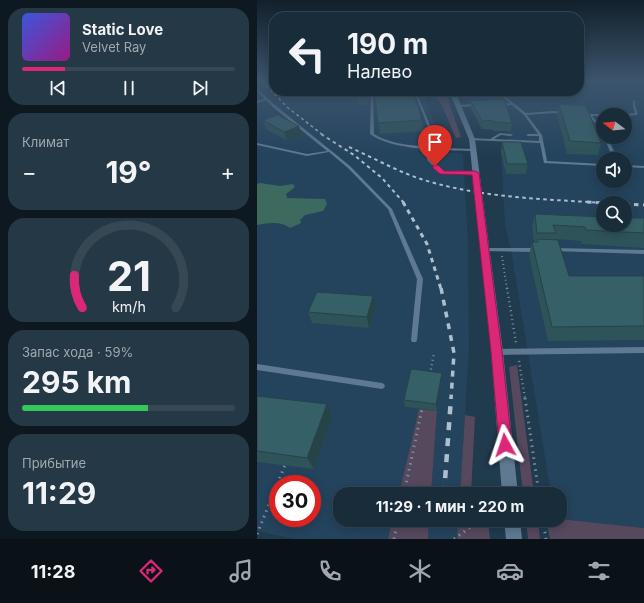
<!DOCTYPE html>
<html lang="ru">
<meta charset="utf-8">
<style>
:root{--surface:#182c3a;--page:#253845;--text:#f1f3f6;--muted:#9fa7af;--line:#364854;--accent:#db2777}
body{margin:0;font-family:Inter,sans-serif;background:var(--page);color:var(--text);height:100vh;display:flex;flex-direction:column;font-size:15px;white-space:nowrap}
*{box-sizing:border-box;margin:0}
p{font-size:13px;color:var(--muted)}
.icon{flex:none;width:22px;height:22px;fill:none;stroke:currentColor;stroke-width:2;stroke-linecap:round;stroke-linejoin:round}
.map{position:relative;flex:1;overflow:hidden}
.panel{display:flex;flex-direction:column;gap:8px;padding:8px;background:#0d1820;width:257px}
.panel>*{flex:none}
.banner{position:absolute;left:12px;top:12px;width:315px;height:84px;border-radius:16px;box-shadow:0 2px 10px #0003,0 0 0 1px var(--line);background:#182c3a;color:var(--text);overflow:hidden}
.needle{width:26px;rotate:286deg}
.controls{position:absolute;left:339px;top:108px;display:grid;gap:8px}
.controls a{display:grid;place-items:center;width:36px;height:36px;border-radius:50%;background:var(--surface);box-shadow:0 2px 10px #0003,0 0 0 1px var(--line);font-size:20px}
.speed{position:absolute;left:12px;top:475px;display:flex;gap:8px;font-size:20px;font-weight:700;text-align:center}
.speed>*{display:grid;place-content:center;width:52px;height:52px;border-radius:50%;background:var(--surface);box-shadow:0 2px 10px #0003,0 0 0 1px var(--line);line-height:1}
.speed .limit{border:6px solid #d22;background:#fff;color:#111}
.pin{position:absolute;display:grid;place-items:center;width:34px;height:34px;color:#fff;margin:-41px -17px;border-radius:50% 50% 50% 0;rotate:-45deg;box-shadow:0 0 4px #0007}
.pin .icon{rotate:45deg}
.me{position:absolute;width:44px;margin:-22px;rotate:355deg;stroke-linejoin:round;filter:drop-shadow(0 0 3px #0008)}
.turn{display:flex;align-items:center;gap:14px;height:84px;padding:0 12px;font-size:18px}
.turn .icon{width:52px;height:52px;stroke-width:2.5}
.turn b{display:block;font-size:28px;line-height:34px}
.big{font-size:30px;font-weight:700;line-height:1.1}
.panel .tile{flex:1;display:flex;flex-direction:column;justify-content:center;gap:6px;min-width:0;padding:0 14px;border-radius:16px;background:var(--page)}
.panel .dial{align-items:center;gap:0}
.dial svg{height:104px;overflow:visible;fill:none;stroke:var(--line);stroke-width:7;stroke-linecap:round;text-anchor:middle}
.dial text{fill:var(--text);stroke:none}
.song{display:flex;align-items:center;gap:12px}
.cover{width:48px;height:48px;border-radius:6px;background:linear-gradient(135deg,hsl(230 70% 55%),hsl(310 70% 35%))}
.played{height:4px;border-radius:2px;background:linear-gradient(90deg,var(--accent) 20%,var(--line) 20%)}
.keys{display:flex;justify-content:space-around;direction:ltr}
.heat{display:flex;justify-content:space-between;align-items:center;font-size:22px;direction:ltr}
.charge{height:6px;border-radius:3px;background:linear-gradient(90deg,#34c759 59%,var(--line) 0)}
.trip{position:absolute;left:76px;top:487px;width:234px;height:40px;border-radius:16px;background:var(--surface);box-shadow:0 2px 10px #0003,0 0 0 1px var(--line);font-weight:700;line-height:40px;text-align:center}
.tabs{display:flex;height:64px;justify-content:space-around;align-items:center;background:#0a1217;color:var(--muted)}
.tabs .icon{width:28px;height:28px}
.tabs .selected{color:var(--accent)}
.tabs b{font-size:18px;color:var(--text)}
main{display:flex;flex:1;min-height:0}
.map>svg:first-child{display:block}
.built{fill:#24435d;fill-rule:evenodd}
.green{fill:#56485d}
.water{fill:#3d6a5e}
.lines{fill:none;stroke-linecap:round;stroke-linejoin:round}
.path-far2{stroke:#798e9e;stroke-width:2;stroke-dasharray:1 3;stroke-linecap:butt}
.path-far1{stroke:#798e9e;stroke-width:2.5;stroke-dasharray:1 3.5;stroke-linecap:butt}
.path{stroke:#798e9e;stroke-width:3;stroke-dasharray:1.5 4.5;stroke-linecap:butt}
.service{fill:#5e7991;fill-rule:evenodd}
.minor{fill:#5e7991;fill-rule:evenodd}
.rail-far4{stroke:#adbecd;stroke-width:1.5;stroke-dasharray:3 3;stroke-linecap:butt}
.rail-far3{stroke:#adbecd;stroke-width:2;stroke-dasharray:3.5 3.5;stroke-linecap:butt}
.rail-far2{stroke:#adbecd;stroke-width:3;stroke-dasharray:4.5 4.5;stroke-linecap:butt}
.rail-far1{stroke:#adbecd;stroke-width:3.5;stroke-dasharray:6 6;stroke-linecap:butt}
.rail{stroke:#adbecd;stroke-width:4.5;stroke-dasharray:8 8;stroke-linecap:butt}
.wall{fill:#2e5359}
.shaded-wall{fill:#264348}
.building{fill:#366067;stroke:#264348}
.route{fill:#db2777;stroke:#8e194d}
</style>
<main>
<section class="panel">
<div class="tile">
<div class="song"><i class="cover"></i><div><b>Static Love</b><p>Velvet Ray</p></div></div>
<div class="played"></div>
<div class="keys"><svg class="icon" aria-label="previous" viewBox="0 0 24 24"><path d="M18 5L8 12l10 7zM5 5v14"/></svg><svg class="icon" aria-label="pause" viewBox="0 0 24 24"><path d="M8 5v14M16 5v14"/></svg><svg class="icon" aria-label="next" viewBox="0 0 24 24"><path d="M6 5l10 7-10 7zM19 5v14"/></svg></div>
</div>
<div class="tile"><p>Климат</p>
<div class="heat"><a>−</a><b class="big">19°</b><a>+</a></div>
</div>
<div class="tile dial"><svg viewBox="0 0 100 80">
<path d="M14 69A42 42 0 1 1 86 69"/>
<path d="M14 69A42 42 0 0 1 8 44" stroke="#db2777"/>
<text x="50" y="56" font-size="32" font-weight="700">21</text>
<text x="50" y="72" font-size="11">km/h</text>
</svg></div>
<div class="tile"><p>Запас хода · 59%</p><b class="big">295 km</b><div class="charge"></div></div>
<div class="tile"><p>Прибытие</p><b class="big">11:29</b></div>
</section>
<div class="map">
<svg width="387" height="539" viewBox="0 0 387 539">
<rect width="100%" height="100%" fill="#203a4e"/>
<!-- built -->
<path class="built" d="M0,81H17V91H165L188,152L206,154L211,241L212,350L203,494H174L180,411L185,380L148,407L162,409L142,494H83V520H135L131,539H37L0,531ZM21,484H55V518H21Z
M322,81H387V528L303,519V494H294L254,250L248,226L244,152H256L249,131L225,129L205,91H322ZM346,115H368V137H346ZM346,159H368V181H346ZM346,203H368V225H346Z
M172,520H201L200,539H171Z"/>
<!-- green -->
<path class="green" d="M176,91H188L204,137L199,138L186,108Z
M260,365L277,494H266L252,367Z
M162,409L180,411L174,494H142Z
M208,415L218,417L214,494H203Z
M303,519L387,528V539H293L289,520H303Z
M135,520H172L171,539H131Z
M201,520H231L233,539H200Z
M269,520H281L283,539H271Z"/>
<!-- water -->
<path class="water" d="M3,183L23,186L36,184L38,187L29,194L30,198L68,199L70,204L66,211L48,215L43,220L44,223L33,228C23,221 12,223 0,225V184Z"/>
<g class="lines">
<!-- path-far2 -->
<path class="path-far2" d="M245,256L250,289"/>
<!-- path-far1 -->
<path class="path-far1" d="M250,288L259,343
M262,361L268,399
M173,374L177,353"/>
<!-- path -->
<path class="path" d="M268,398L282,494
M147,494L165,409
M286,520L289,539
M0,534L28,465
M137,539L141,520
M197,539L223,520"/>
<!-- service -->
<path class="service" d="M0,89L19,106L93,166L135,209L166,279L160,340L159,342H155L154,340L160,279L131,209L91,168L72,152L50,156L0,145V143L50,154L70,151L17,108L9,100L0,103V101L8,99L0,91Z
M123,91H124V93L116,94L117,134C135,145 158,146 179,147L157,92L153,91H159L182,148L216,149L218,150L216,151C189,150 135,151 113,134L114,93Z
M238,91H241L269,113L296,111L308,112V113L307,114L296,113L270,115L285,135L290,161L346,164V166L287,163L283,143L214,140V138H215L233,139L243,133L254,134L256,135L254,136L244,135L237,139L282,141V136H271L269,135L271,134H281L267,115L255,105L241,106V104H242L253,103Z
M376,100L378,101V106L381,114L380,115L368,116V115H367V114L378,113L376,106Z
M220,104H221V106L201,107L200,106L201,105Z
M326,114H347V115H346V116H335L346,129V132H345L332,116H327L326,115Z
M347,137H351L360,159H356Z
M170,158H172L186,172H219L221,173L219,174H184L170,160Z
M368,165L387,166V168L368,167Z
M227,248H278L280,250L278,252L225,251V249Z
M298,248L387,250V254L296,251V249Z
M387,347V353L241,355L239,354L238,352L239,350L241,349Z
M0,364L125,383L127,384L128,386L127,388L125,389L0,370Z"/>
<!-- minor -->
<path class="minor" d="M192,91H198L218,139L246,352L261,494H245L234,352L212,139Z
M247,520H263L265,539H249Z"/>
<!-- rail-far4 -->
<path class="rail-far4" d="M5,81L30,107L66,135"/>
<!-- rail-far3 -->
<path class="rail-far3" d="M64,134L97,155L125,178L147,203
M92,147C117,158 141,172 167,180C225,198 287,199 347,203"/>
<!-- rail-far2 -->
<path class="rail-far2" d="M146,202L170,244L184,289
M330,202L349,203
M368,204L387,205"/>
<!-- rail-far1 -->
<path class="rail-far1" d="M184,288L197,353L194,399"/>
<!-- rail -->
<path class="rail" d="M187,494L194,398
M185,520V528"/>
</g>
<!-- wall -->
<path class="wall" d="M100,91H114L112,93V105H101L99,95Z
M117,91L165,120L166,131L123,134Z
M231,98L255,123L254,131H236V129H225L214,108V101L231,100Z
M302,104L344,143L341,155L310,154L300,115Z
M6,120L42,126L45,136L30,141L9,129Z
M245,142L271,164L269,174H249L244,152Z
M278,214L387,218V248L325,244L324,241L298,239L297,240L312,276H387V340L291,341L272,256L275,242H277L275,227Z
M116,296L119,307L112,328L55,323L51,312Z
M185,373V380L180,411L148,407L147,400Z
M0,396L75,417L57,469L0,462Z"/>
<!-- shaded-wall -->
<path class="shaded-wall" d="M111,91H114L112,93V105Z
M42,126L45,136L30,141L27,132Z
M116,296L119,307L112,328L110,317Z
M185,373V380L180,411L179,404Z
M70,404L75,417L57,469L50,458Z"/>
<!-- building -->
<path class="building" d="M100,91H111V94L99,95Z
M117,91H156L165,120L121,123Z
M245,97V99H232L231,98Z
M247,99L255,123L237,122L236,120L225,121L214,101Z
M302,104L329,106L344,143L313,141Z
M21,115L42,126L27,132L6,120Z
M245,142H264L271,164H250Z
M278,214L346,217V225H368V218H387V233L329,230L328,227L296,225L299,233H280Z
M281,239L301,240L312,276H387V326L295,327L275,242H281Z
M60,292L116,296L110,317L51,312Z
M154,369L185,373L179,404L147,400Z
M0,396L70,404L50,458L0,451Z"/>
<!-- sky -->
<linearGradient id="sky" x2="0" y2="1"><stop stop-color="#12202b"/><stop offset="0.52" stop-color="#3c556e"/><stop offset="1" stop-color="#3c556e" stop-opacity="0"/></linearGradient>
<rect width="387" height="156" fill="url(#sky)"/>
<!-- route -->
<path class="route" d="M176,165H181L187,171H218L222,173L245,352L255,445L253,450L248,452L244,450L242,445L234,352L215,175L183,174L176,168Z"/>
</svg>
<div class="controls">
<a><svg class="needle" viewBox="-14 -14 28 28"><path d="M0-13l5 13h-10z" fill="#e53935"/><path d="M0 13l5-13h-10z" fill="#9fa7af"/></svg></a>
<a><svg class="icon" aria-label="sound" viewBox="0 0 24 24"><path d="M4 9h4l5-4v14l-5-4H4zM17 9q2 3 0 6"/></svg></a>
<a><svg class="icon" aria-label="search" viewBox="0 0 24 24"><circle cx="10" cy="10" r="6"/><path d="M15 15l6 6"/></svg></a>
</div>
<div class="speed"><div class="limit">30</div></div>
<div class="pin" style="left:178px;top:166px;background:#d93025"><svg class="icon" aria-label="arrive" viewBox="0 0 24 24"><path d="M6 21V4h12l-3 4 3 4H6"/></svg></div>
<svg class="me" style="left:248px;top:445px" viewBox="-20 -20 40 40"><path d="M0-17L14 15 0 8-14 15z" fill="#db2777" stroke="#fff" stroke-width="4"/></svg>
<div class="trip">11:29 · 1 мин · 220 m</div>
<div class="banner">
<div class="turn"><svg class="icon" aria-label="left" viewBox="0 0 24 24"><path d="M17 20v-9H6M10 6l-5 5 5 5"/></svg><div><b>190 m</b>Налево</div></div>
</div>
</div>
</main>
<nav class="tabs">
<b>11:28</b>
<svg class="icon selected" aria-label="directions" viewBox="0 0 24 24"><path d="M12 3l9 9-9 9-9-9zM9 14v-3h6M13 9l2 2-2 2"/></svg>
<svg class="icon" aria-label="music" viewBox="0 0 24 24"><path d="M9 18V5l10-2v13"/><circle cx="6" cy="18" r="3"/><circle cx="16" cy="16" r="3"/></svg>
<svg class="icon" aria-label="phone" viewBox="0 0 24 24"><path d="M5 4h4l2 5-3 2q2 4 5 5l2-3 5 2v4C11 20 4 13 5 4z"/></svg>
<svg class="icon" aria-label="climate" viewBox="0 0 24 24"><path d="M12 3v18M4 7l16 10M4 17L20 7"/></svg>
<svg class="icon" aria-label="car" viewBox="0 0 24 24"><path d="M5 17H2v-5l4-1 3-4h7l3 4 3 1v5h-3M9 17h6M6 11h13"/><circle cx="7" cy="17" r="2"/><circle cx="17" cy="17" r="2"/></svg>
<svg class="icon" aria-label="filters" viewBox="0 0 24 24"><path d="M4 7h16M4 17h16"/><circle cx="9" cy="7" r="2"/><circle cx="15" cy="17" r="2"/></svg>
</nav>
